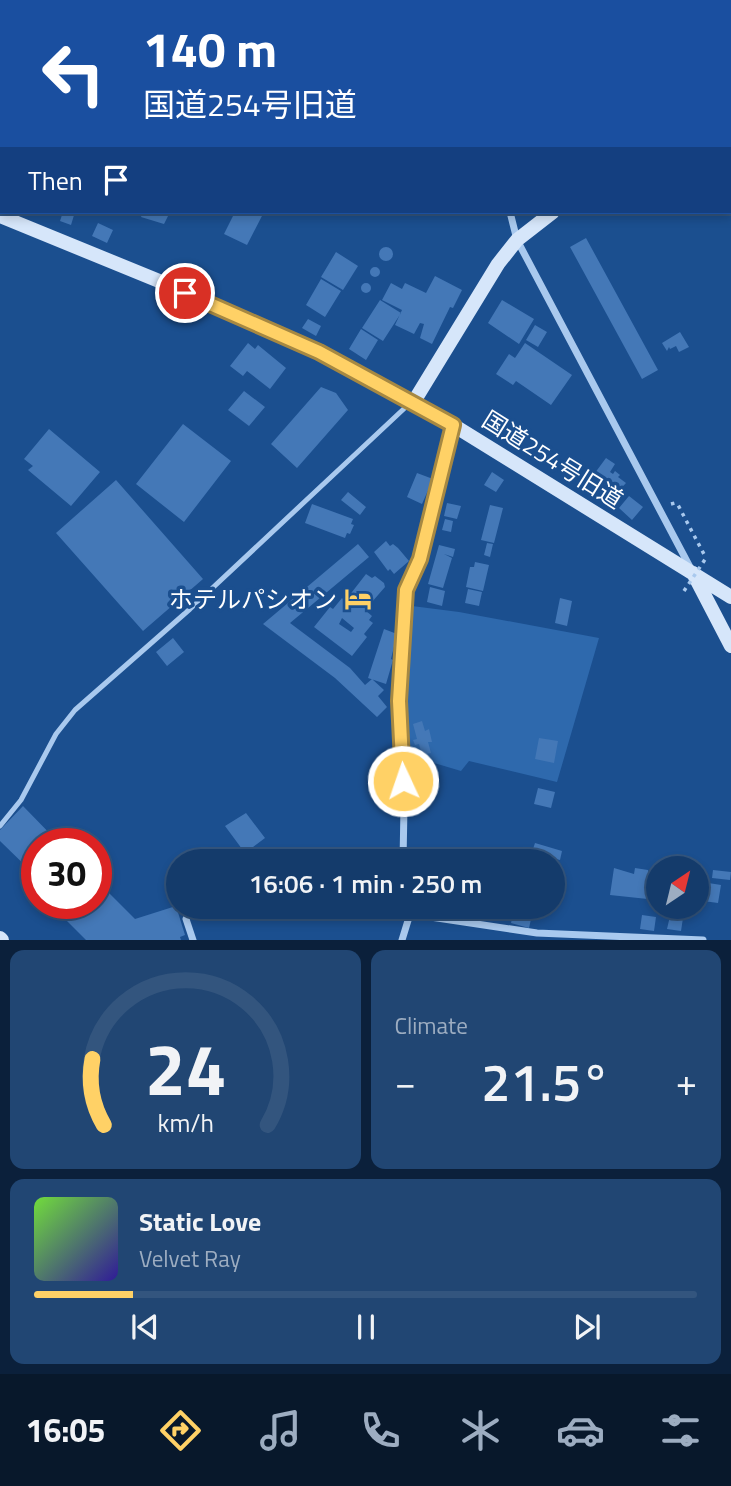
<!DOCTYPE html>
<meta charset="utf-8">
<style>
:root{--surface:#143b6b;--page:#214673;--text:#f1f3f6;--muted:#9dadc1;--line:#33557e;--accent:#ffd166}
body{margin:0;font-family:"Titillium Web","Noto Sans JP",sans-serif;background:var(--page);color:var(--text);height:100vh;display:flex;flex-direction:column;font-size:26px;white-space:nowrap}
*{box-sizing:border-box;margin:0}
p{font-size:23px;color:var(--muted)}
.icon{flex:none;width:38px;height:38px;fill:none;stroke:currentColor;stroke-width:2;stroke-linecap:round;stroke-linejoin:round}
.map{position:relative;height:940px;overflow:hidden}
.drawer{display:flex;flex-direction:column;gap:10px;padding:10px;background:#0b203b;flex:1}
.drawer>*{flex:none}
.guide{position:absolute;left:0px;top:0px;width:732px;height:214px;box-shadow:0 4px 10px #0003,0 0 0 2px var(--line);background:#1a4fa0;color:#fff;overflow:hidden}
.needle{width:46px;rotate:35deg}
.tools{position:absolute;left:646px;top:856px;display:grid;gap:14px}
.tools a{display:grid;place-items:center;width:63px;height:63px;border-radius:50%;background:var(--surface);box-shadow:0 4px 10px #0003,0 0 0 2px var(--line);font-size:35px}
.speed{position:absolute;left:21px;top:828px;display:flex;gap:14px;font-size:35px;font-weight:700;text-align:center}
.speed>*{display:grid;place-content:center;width:91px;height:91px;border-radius:50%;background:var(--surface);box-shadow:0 4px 10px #0003,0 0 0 2px var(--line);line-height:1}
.speed .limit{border:10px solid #d22;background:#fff;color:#111}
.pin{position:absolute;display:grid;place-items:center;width:60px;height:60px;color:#fff;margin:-30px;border:4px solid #fff;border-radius:50%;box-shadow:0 2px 7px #0007}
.me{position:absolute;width:77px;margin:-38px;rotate:357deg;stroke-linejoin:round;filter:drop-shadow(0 0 5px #0008)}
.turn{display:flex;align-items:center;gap:24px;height:147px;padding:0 28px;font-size:32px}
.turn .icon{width:91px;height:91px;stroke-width:2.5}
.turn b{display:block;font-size:49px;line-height:60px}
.then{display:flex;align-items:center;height:66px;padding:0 28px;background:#0003;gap:14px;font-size:26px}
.big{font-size:52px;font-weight:600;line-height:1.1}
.drawer .widget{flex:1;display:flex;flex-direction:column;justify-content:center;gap:10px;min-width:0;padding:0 24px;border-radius:14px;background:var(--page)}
.drawer .dial{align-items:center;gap:0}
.dial svg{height:182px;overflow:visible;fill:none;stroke:var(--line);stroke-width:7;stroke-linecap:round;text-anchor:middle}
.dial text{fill:var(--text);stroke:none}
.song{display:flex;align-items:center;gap:21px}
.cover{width:84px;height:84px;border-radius:10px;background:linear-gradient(135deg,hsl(100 70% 55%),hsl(250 70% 35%))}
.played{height:7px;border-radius:4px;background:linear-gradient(90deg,var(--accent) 15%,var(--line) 15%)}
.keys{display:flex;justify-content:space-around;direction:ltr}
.heat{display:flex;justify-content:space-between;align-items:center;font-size:38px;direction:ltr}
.drawer .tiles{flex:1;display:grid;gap:10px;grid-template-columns:1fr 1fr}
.widget:last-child{grid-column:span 2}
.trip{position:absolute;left:166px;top:849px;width:399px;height:70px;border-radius:35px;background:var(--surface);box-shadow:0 4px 10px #0003,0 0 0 2px var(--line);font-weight:600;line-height:70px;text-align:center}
.tabs{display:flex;height:112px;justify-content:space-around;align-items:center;background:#08182b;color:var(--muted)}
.tabs .icon{width:49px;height:49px}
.tabs .current{color:var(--accent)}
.tabs b{font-size:32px;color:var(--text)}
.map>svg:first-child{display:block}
.green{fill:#2e69ad}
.building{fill:#4478b7;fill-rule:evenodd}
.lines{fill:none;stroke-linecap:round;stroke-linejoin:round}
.path{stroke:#a9c9ee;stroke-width:3.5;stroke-dasharray:3.5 5;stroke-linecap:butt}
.lane{stroke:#a9c9ee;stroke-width:5}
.street{stroke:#a9c9ee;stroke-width:7}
.secondary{stroke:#d6e6fa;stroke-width:14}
.path-bridge{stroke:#a9c9ee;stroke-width:3.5;stroke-dasharray:3.5 5;stroke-linecap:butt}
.route-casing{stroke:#a68842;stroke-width:18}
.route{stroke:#ffd166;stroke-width:12}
.labels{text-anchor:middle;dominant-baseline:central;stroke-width:7;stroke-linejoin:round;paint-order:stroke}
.street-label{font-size:24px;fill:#fff;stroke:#1b4f8f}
.poi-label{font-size:24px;fill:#fff;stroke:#1b4f8f;text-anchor:end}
</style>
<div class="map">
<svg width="731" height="940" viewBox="0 0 731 940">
<rect width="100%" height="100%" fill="#1b4f8f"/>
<!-- green -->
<path class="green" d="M412,606L459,612L599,638L557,782L469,761L461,771L414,757L407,748L408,653Z"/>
<!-- building -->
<path class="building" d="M63,212H75L71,225L60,221Z
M143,212H170L164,224L141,217Z
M235,212H264L247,245L224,234Z
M98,223L113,230L107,243L92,236Z
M586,238L658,370L642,379L570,247Z
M379 254a7 7 0 1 1 14 0a7 7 0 1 1-14 0Z
M336,252L358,266L343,290L321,277Z
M370 272a5 5 0 1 1 10 0a5 5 0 1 1-10 0Z
M435,276L462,290L453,308L450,307L432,344L420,338L424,324L420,323L414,334L395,325L402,310L382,300L391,283L402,289L405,283L426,293Z
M321,279L341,291L325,317L306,305Z
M361 288a5 5 0 1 1 10 0a5 5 0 1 1-10 0Z
M380,300L401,313L383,341L362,328Z
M502,300L534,319L519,344L488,323Z
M308,319L321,326L316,336L302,328Z
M535,325L547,332L538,347L526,340Z
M361,329L378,340L366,360L349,349Z
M680,332L689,347L679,352L676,346L670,349L669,347L667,351L662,343Z
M248,343L255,349L258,345L286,368L270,389L247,371L243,376L230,366Z
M525,343L572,375L551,405L516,381L513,385L496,374L509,354L515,358Z
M321,387L336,393L348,410L297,468L271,444Z
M244,391L265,407L249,426L228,410Z
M183,424L231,461L184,522L136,484Z
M49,429L100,472L71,506L28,470L33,466L24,459Z
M606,458L615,464L610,472L613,474L615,471L620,475L618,477L626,483L612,498L608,495L607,497L589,485L591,482L589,481Z
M492,472L504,480L496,492L484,485Z
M417,473L433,479L422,504L407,497Z
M116,480L203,579L143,631L56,533Z
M348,492L366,507L360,515L341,500Z
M629,496L643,507L632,520L619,508Z
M447,503L461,506L457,519L444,516Z
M312,504L353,519L351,524L354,525L350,534L347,533L345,538L305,523Z
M490,505L503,508L494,543L481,540Z
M445,519L453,521L451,532L442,530Z
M386,541L390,546L393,544L398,548L409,561L394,574L390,569L388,571L374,552Z
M487,543L493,544L490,557L484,555Z
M358,544L369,557L290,623L350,668L365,685L372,679L384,690L378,696L387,707L377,717L335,678L263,624Z
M439,545L455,549L453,557L444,554L452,558L443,588L428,584Z
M475,562L489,565L483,591L466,587L470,567H474Z
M366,574L372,578L375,576L384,583L385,587L365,610L372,616L369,620L373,623L364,634L367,637L352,656L314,627L330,607L333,609L342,598L345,601ZM342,618L354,628L351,632L339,624Z
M430,587L445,591L442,606L427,602Z
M468,589L482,592L479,606L465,603Z
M560,598L572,601L567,626L555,623Z
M384,629L397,634L391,659L393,660L386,684L368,678Z
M173,638L184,652L167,666L156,652Z
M422,721L425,731L429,729L432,742H428L431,753L422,755L419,744L415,745L413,740L417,739L413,724Z
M539,738L558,741L554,763L535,759Z
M410,786H423V794H410Z
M538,788L555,792L551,808L534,804Z
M23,806L60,844H37V877L0,841V830Z
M246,813L265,838L245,853L225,826Z
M535,843L562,851L560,860L532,852Z
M273,847L279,856L271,861L265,853Z
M512,850L547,860V861H509Z
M614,868L634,874L635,868L648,870L649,876L650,870L658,871L657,900L610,895Z
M713,870L731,872L730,880L712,878Z
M553,879L563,882L559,897L553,895Z
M96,880L135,919L176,906L185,935L180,937L181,940H86L49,903H96Z
M696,881L721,885L718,903L696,900Z
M515,906H534L529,928L511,923Z
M642,915L656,917L654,931L640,929Z
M670,916L683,918L681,931L667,929Z"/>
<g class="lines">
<!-- path -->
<path class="path" d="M187,0L189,2
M568,2L570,0
M671,504L675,503L678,505L706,558"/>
<!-- lane -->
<path class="lane" d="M0,826L21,800L56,734L75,710L190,609L409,404"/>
<!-- street -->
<path class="street" d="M393,0L395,2
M510,212L517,240L691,569
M403,861L404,807L399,701L406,590L420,559L453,425
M357,906L537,933L703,940
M193,940L186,919L193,906
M402,940L410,914L408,906"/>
<!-- secondary -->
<path class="secondary" d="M730,114H731
M0,216L164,283L319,352L453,425L731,597
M413,403L498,264L517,240L553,212
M693,573L731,646
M0,938L2,940"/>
<!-- path-bridge -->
<path class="path-bridge" d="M684,591L706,558"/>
</g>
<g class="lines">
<defs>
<path id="route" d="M185,293L319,352L453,425L420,559L406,590L399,701L403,781"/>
</defs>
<!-- route casing -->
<use href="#route" class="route-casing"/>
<!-- route -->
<use href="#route" class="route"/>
</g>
<!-- icons -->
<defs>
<symbol id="hotel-bare" viewBox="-9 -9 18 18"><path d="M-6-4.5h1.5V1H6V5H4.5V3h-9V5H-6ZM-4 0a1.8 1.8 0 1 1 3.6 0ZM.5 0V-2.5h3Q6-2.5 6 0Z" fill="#ffd166" stroke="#1b4f8f" stroke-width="2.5" paint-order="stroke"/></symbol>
</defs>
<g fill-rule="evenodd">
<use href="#hotel-bare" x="339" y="580" width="38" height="38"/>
</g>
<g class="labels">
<!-- street labels -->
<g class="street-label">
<text transform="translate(553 459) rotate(32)">国道254号旧道</text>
</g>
<!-- poi labels -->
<g class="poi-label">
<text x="337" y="599">ホテルパシオン</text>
</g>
</g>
</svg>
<div class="tools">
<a><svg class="needle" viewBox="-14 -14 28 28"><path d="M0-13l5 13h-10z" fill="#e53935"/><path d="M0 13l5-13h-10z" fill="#9dadc1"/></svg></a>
</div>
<div class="speed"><div class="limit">30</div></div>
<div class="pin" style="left:185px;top:293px;background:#d93025"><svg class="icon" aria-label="arrive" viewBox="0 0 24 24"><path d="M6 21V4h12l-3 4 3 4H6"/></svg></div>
<svg class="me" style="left:403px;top:781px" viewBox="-20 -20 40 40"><circle r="17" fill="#ffd166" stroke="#fff" stroke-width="3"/><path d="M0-11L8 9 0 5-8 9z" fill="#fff"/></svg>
<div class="trip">16:06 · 1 min · 250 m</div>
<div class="guide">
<div class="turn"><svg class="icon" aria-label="left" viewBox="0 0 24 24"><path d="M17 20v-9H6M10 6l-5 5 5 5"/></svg><div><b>140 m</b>国道254号旧道</div></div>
<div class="then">Then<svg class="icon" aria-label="arrive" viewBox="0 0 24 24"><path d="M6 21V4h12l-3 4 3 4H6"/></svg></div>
</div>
</div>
<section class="drawer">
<div class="tiles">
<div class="widget dial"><svg viewBox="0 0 100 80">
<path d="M14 69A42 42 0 1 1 86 69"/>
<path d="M14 69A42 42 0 0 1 9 40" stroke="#ffd166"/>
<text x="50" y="56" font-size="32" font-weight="700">24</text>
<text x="50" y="72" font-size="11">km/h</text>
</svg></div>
<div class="widget"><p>Climate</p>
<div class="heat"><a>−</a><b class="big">21.5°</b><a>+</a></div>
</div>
<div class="widget">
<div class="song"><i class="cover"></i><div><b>Static Love</b><p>Velvet Ray</p></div></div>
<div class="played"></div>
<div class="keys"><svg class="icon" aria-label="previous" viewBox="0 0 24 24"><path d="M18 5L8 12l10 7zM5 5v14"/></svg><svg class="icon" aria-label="pause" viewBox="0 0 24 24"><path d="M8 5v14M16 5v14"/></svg><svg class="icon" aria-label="next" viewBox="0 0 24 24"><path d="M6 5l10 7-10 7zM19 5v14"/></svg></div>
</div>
</div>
</section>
<nav class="tabs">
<b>16:05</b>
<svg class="icon current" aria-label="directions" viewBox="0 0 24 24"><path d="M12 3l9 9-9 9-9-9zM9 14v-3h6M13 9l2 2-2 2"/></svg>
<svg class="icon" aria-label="music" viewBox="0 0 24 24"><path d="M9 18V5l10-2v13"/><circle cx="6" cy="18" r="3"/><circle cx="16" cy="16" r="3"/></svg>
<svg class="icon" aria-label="phone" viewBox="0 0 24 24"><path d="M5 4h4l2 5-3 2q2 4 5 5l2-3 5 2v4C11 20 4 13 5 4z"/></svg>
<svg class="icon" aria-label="climate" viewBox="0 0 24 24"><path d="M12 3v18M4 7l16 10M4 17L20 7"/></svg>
<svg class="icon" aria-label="car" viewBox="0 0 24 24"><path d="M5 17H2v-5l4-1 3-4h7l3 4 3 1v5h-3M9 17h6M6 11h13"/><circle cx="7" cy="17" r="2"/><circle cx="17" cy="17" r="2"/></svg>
<svg class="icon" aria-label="filters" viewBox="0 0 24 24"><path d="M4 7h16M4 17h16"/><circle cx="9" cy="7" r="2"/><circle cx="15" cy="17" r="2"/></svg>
</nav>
